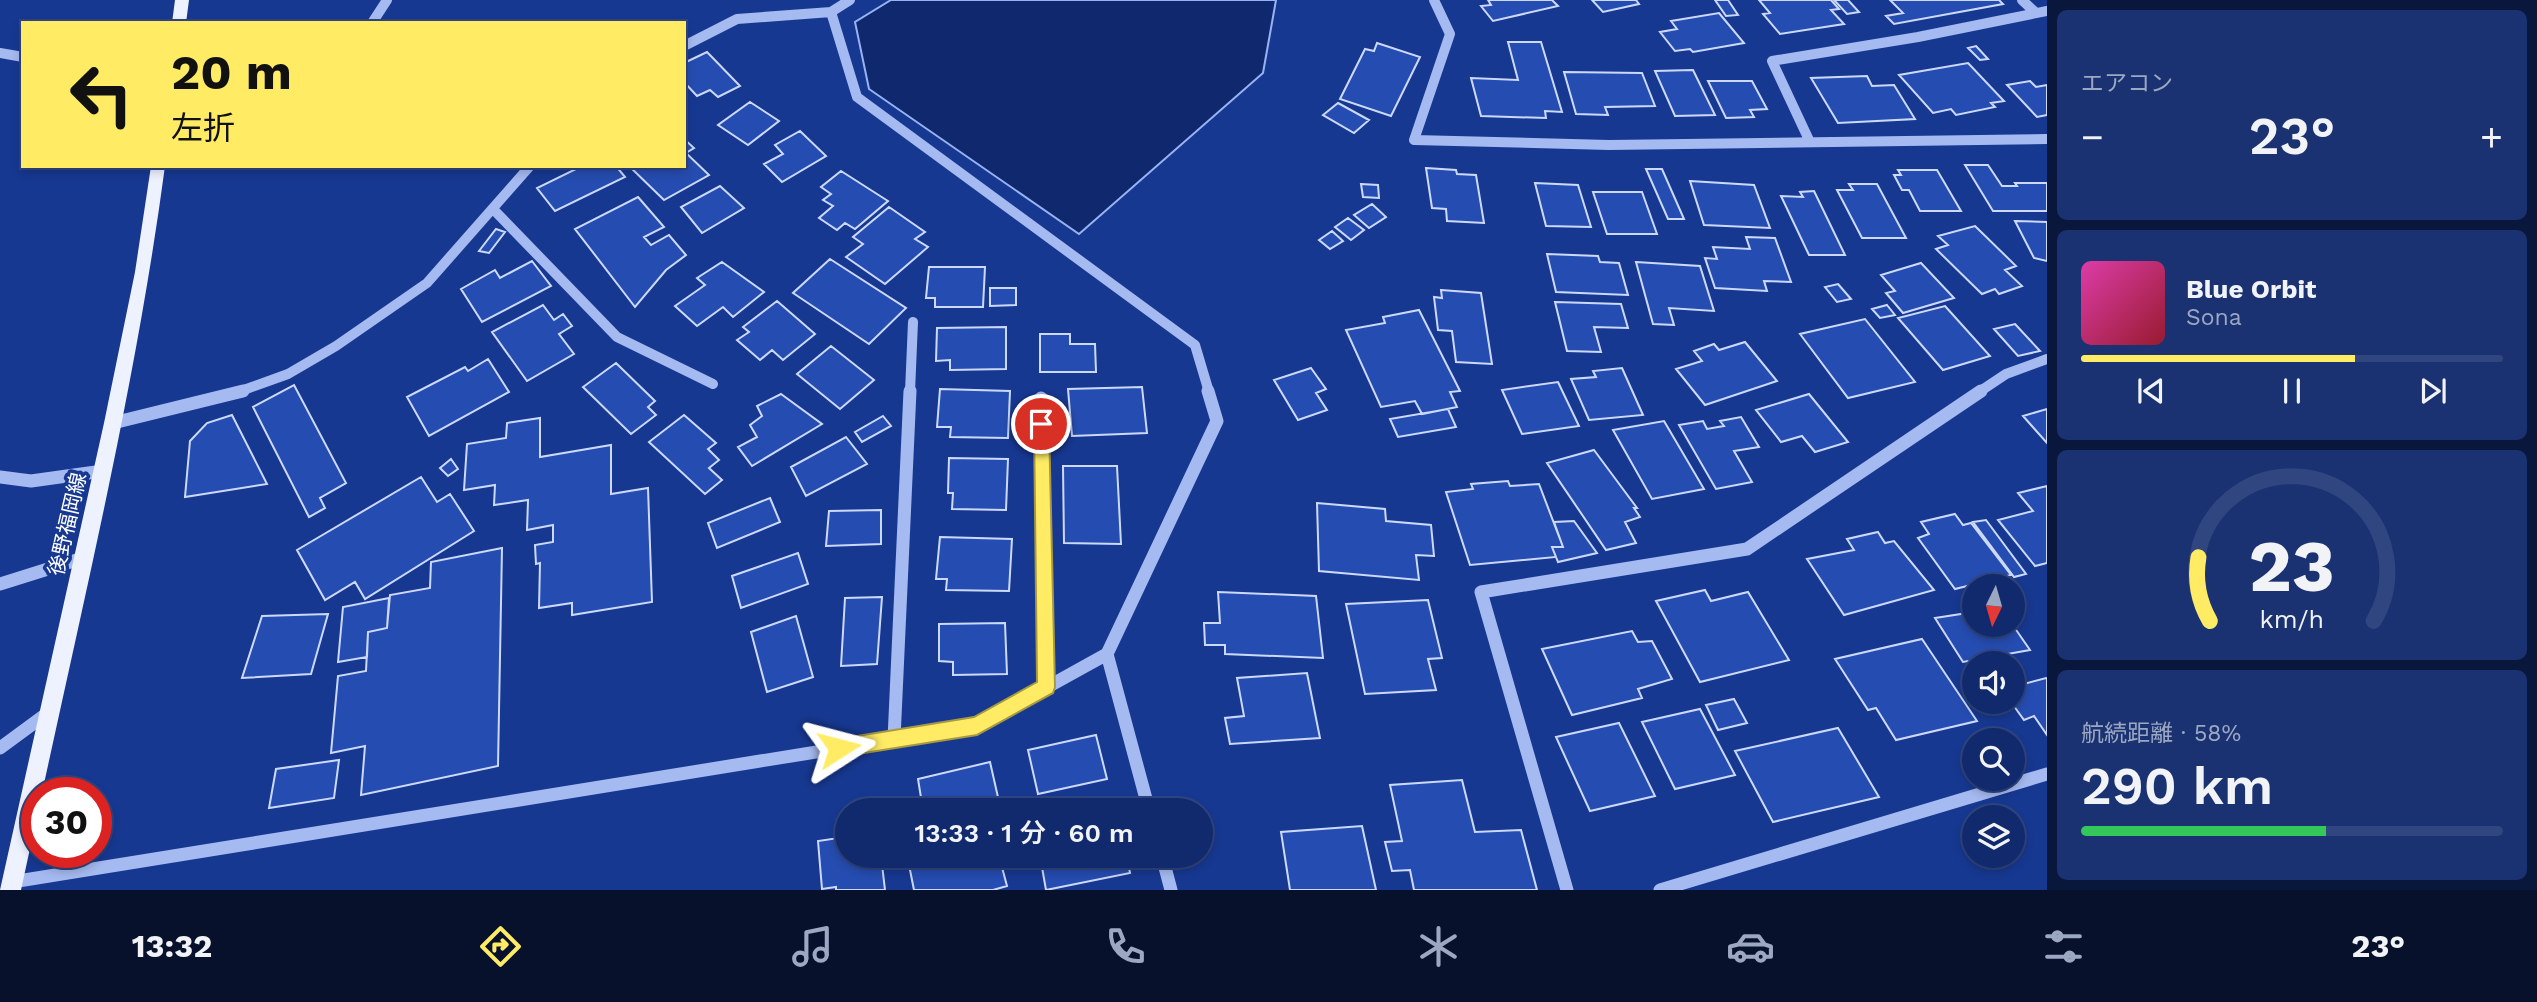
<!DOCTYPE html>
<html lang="ja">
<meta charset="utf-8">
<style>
:root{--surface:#112a6d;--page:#1a3272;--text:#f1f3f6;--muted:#9ca7c2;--line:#304680;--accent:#ffec64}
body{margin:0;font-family:"Work Sans","Noto Sans JP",sans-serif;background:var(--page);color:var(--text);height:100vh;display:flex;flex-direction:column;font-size:26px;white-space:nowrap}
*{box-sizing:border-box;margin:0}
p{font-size:23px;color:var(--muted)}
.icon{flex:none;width:38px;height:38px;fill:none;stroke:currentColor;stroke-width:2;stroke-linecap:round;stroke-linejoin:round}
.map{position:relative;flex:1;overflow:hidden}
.details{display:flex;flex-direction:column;gap:10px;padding:10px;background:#09173c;width:490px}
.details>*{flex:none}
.top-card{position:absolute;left:21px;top:21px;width:665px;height:147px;border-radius:0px;box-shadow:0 4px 10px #0003,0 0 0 2px var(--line);background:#ffec64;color:#111;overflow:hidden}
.needle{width:46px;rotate:185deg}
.fabs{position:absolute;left:1962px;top:574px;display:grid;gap:14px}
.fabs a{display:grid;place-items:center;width:63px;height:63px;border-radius:50%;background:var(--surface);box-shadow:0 4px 10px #0003,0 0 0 2px var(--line);font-size:35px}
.speed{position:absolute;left:21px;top:777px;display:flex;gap:14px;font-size:35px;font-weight:700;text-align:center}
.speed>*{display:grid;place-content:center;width:91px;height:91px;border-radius:50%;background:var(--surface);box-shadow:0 4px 10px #0003,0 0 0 2px var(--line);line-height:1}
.speed .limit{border:10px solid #d22;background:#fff;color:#111}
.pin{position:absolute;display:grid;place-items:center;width:60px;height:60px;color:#fff;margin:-30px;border:4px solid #fff;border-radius:50%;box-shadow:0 2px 7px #0007}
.me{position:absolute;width:77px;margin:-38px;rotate:81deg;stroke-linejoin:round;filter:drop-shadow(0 0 5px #0008)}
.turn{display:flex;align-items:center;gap:24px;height:147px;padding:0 35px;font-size:32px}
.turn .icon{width:91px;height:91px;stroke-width:2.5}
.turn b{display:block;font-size:49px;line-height:60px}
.big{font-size:52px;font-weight:600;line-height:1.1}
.details .tile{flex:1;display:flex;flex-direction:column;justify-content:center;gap:10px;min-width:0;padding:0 24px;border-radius:10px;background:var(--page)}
.details .dial{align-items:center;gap:0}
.dial svg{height:182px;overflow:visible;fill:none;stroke:var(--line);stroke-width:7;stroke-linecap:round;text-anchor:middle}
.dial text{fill:var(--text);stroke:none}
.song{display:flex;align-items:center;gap:21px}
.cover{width:84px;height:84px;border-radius:10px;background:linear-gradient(135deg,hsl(320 70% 55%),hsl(350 70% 35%))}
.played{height:7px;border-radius:4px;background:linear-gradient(90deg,var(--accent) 65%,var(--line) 65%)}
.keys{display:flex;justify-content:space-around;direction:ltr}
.heat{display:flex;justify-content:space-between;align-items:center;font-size:38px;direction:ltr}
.charge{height:10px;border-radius:5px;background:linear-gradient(90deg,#34c759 58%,var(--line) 0)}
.trip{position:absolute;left:835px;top:798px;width:378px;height:70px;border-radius:35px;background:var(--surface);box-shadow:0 4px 10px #0003,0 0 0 2px var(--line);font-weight:600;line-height:70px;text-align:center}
.menu{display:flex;height:112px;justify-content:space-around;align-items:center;background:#07112c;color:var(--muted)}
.menu .icon{width:49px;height:49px}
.menu .selected{color:var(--accent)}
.menu b{font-size:32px;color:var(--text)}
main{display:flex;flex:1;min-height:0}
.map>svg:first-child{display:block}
.water{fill:#0f286e;stroke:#98b3f3;stroke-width:2}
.building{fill:#254cb0;stroke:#ccd9fb;stroke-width:2}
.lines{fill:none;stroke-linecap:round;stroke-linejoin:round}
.minor-far1{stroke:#a5baf0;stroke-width:10}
.minor{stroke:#a5baf0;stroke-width:13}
.major{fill:#eef2ff;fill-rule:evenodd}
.route{fill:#ffec64;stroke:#a69941;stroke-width:2}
.labels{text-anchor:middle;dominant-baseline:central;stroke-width:7;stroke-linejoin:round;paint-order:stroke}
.street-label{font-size:21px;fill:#fff;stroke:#173891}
</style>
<main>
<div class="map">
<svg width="2047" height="890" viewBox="0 0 2047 890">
<rect width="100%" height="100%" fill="#173891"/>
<!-- water -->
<path class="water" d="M891,0H1276L1263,73L1079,234L869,89L855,22Z"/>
<!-- building -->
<path class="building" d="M1488,0H1552L1558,6L1493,21L1481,6L1491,5Z
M1592,0H1636L1639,4L1603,12Z
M1715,0H1728L1738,15L1726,16Z
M1759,0H1831L1839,9L1831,10L1844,24L1780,34L1763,14L1770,13Z
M1834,0H1848L1859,12L1847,14Z
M1890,0H1999L2003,4L1894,24L1886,16L1903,13Z
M1719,13L1744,43L1693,52L1690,49L1675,51L1660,32L1677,29L1671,21Z
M1508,42H1541L1562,112L1545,111L1546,118L1481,116L1471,78L1518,80Z
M1377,43L1420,57L1391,116L1340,99L1365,49L1374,51Z
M1976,46L1988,59L1980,60L1968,48Z
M707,52L740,86L718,97L710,90L697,96L684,82V63Z
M1968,63L2004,101L1991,103L1995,107L1956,115L1951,109L1933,113L1899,75Z
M1693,70L1715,115L1675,116L1655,71Z
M1564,72L1642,73L1655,106L1605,107L1608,115L1576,114Z
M1867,76L1872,86L1894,85L1915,119L1838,123L1811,78Z
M1708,81H1752L1767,109L1750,110L1754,117L1726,118Z
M2030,81L2036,87L2047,85V115L2037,117L2007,85Z
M750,102L779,121L748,145L718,125Z
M1338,103L1369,120L1354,133L1323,115Z
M800,131L826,156L782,182L764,164L783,154L775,145Z
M684,139L694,148L686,153L709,175L664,200L629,166H684Z
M1965,165H1988L2002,186H2017L2015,183H2047V211H1993Z
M582,166H616L625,177L555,211L537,188Z
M1426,168L1456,170L1457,174L1476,175L1484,223L1447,221L1446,209L1432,208Z
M1646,169H1662L1684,219H1668Z
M1898,170H1937L1961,211H1920L1909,190H1902L1894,175H1901Z
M841,171L888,201L855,229L845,223L837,230L819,218L833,206L823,200L831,194L821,187Z
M1690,181L1754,185L1770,228L1704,225Z
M1535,183L1578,185L1591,227L1546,226Z
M1361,184L1378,185L1379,198L1363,197Z
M1849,184H1877L1906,238H1862L1837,190H1853Z
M720,186L744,208L702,233L681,207Z
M1814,191L1845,255H1809L1781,196L1803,197L1800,192Z
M1593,192H1642L1657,234H1607Z
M638,197L664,227L644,237L651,245L669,235L686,255L666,270L635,307L575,229Z
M1372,204L1386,217L1369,228L1354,215Z
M889,207L925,232L915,239L928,247L885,284L846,257L863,244L853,237Z
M1348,218L1364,230L1351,240L1335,227Z
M2015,221L2047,222V261L2034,258Z
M1975,226L2016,266L2005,270L2022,286L1999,294L1995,289L1982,294L1936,249L1948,245L1938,236Z
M496,229L505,232L489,253L479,251Z
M1332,231L1343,241L1330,249L1319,240Z
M1746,237L1775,238L1791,282L1764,281L1767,291L1715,288L1705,258L1717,259L1713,247L1750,249Z
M1547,254L1598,256L1600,262L1619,263L1628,295L1556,292Z
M830,259L906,308L869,344L793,293Z
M532,261L551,286L482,322L461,289L495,270L500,278Z
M722,262L764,292L733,317L723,307L697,326L675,306L705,285L697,278Z
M1636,262L1700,266L1714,311L1669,308L1674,325L1653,324Z
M1921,263L1954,298L1903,313L1886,293L1895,291L1881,275Z
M929,267H985L983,307H935V298H926Z
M1838,284L1851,299L1837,302L1825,287Z
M990,288H1016V305L990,306Z
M1441,290L1481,293L1492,364L1456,362L1452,331L1438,330L1434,297L1442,298Z
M777,301L815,334L783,360L772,350L760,360L737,340L749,332L743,327Z
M1555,302L1621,304L1628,328L1594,327L1601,352L1567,351Z
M543,305L554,320L563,314L572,326L559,334L574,354L527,381L492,332Z
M1887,305L1895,315L1880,318L1872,309Z
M1945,306L1990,356L1943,370L1898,318Z
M1419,310L1460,391L1450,392L1457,407L1422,414L1415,401L1381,407L1346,330L1385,323L1383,317Z
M1865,319L1915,382L1848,398L1800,334Z
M2015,324L2040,351L2018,356L1994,329Z
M1006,327V369L950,370V360L936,361L937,328Z
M1040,334H1070V344H1095L1096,372H1040Z
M1745,342L1777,381L1705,405L1676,369L1702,361L1694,351L1714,344L1719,350Z
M831,346L874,380L840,409L797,374Z
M488,359L509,392L429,436L407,397L465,367L468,371Z
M616,363L655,401L648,407L656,415L631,434L583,387Z
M1311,368L1326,389L1316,393L1327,410L1298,420L1274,380Z
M1622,368L1643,415L1589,420L1571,379L1596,377L1593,371Z
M1558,382L1579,426L1522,434L1502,390Z
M294,385L346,483L320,498L325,508L309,517L253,407Z
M1142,387L1147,433L1072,436L1068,389Z
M940,389L1010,391L1008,438L950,437L951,427H937Z
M781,394L822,424L752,466L738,447L757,437L750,425L762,416L757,406Z
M1809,394L1848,442L1815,452L1802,436L1781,442L1756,410Z
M1448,409L1456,427L1398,437L1390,419Z
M2047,409V443L2023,416Z
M232,415L267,484L185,497L190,441L207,423Z
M684,415L716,443L708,449L719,460L709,468L722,480L705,494L649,442Z
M883,416L891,426L862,442L855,432Z
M1741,417L1759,447L1734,451L1752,482L1716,489L1679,425L1703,421L1707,429L1724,426L1720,421Z
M540,418V457L611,445V494L648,488L652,602L572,615V603L539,608L540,563L536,564L535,545L553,542V525L527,530L528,500L494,505L495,485L464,490L467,444L506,438L507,423Z
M1664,421L1704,489L1652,499L1613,430Z
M846,437L867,464L806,496L791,467Z
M1594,450L1637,508H1634L1640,517L1625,522L1636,543L1606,550L1547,463Z
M949,458L1008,459L1006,510L952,509L953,493H948Z
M451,459L458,469L448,476L440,468Z
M1063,466H1117L1121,544L1064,543Z
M421,477L437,502L450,494L474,531L365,599L355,582L325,600L297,550Z
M1508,481L1510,486L1539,484L1563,547H1552L1556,557L1470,565L1446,492L1473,489L1471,484Z
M2047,486V563L2035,566L1998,520L2033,511L2018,493Z
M770,498L780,522L717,548L708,523Z
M1317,503L1385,509L1386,521L1431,525L1434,556L1416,555L1419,580L1319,571Z
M881,510V544L826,546L829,511Z
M1955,514L1963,525L1971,523L2011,575L1955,589L1918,538L1929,534L1921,522Z
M1986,520L2026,574L2014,577L1973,522Z
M1574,521L1597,553L1558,562L1552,547H1563L1554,522Z
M1878,532L1885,543L1894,541L1934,590L1844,615L1807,559L1854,550L1847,539Z
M940,537L1012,539L1009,591L946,590L947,579H936Z
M502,548L498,766L361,795L365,746L331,753L338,676L366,671L368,632L387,628L390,595L430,588L431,562Z
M798,553L808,584L741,608L732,576Z
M1705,590L1711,601L1748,592L1789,660L1700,682L1656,601Z
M1218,592L1316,596L1323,658L1225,654V645H1205L1204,623H1220Z
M882,597L877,664L841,666L845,598Z
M389,598L387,628L368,632L367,657L338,662L343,607Z
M1428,600L1442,658L1428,659L1436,690L1365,694L1346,604Z
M1974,612V625L2012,624L2030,650L1963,662L1935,618Z
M328,614L311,674L242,678L262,616Z
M796,616L813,677L767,692L751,632Z
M1005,623L1007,674L953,675V662L939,661V624Z
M1632,631L1638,642L1652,641L1672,679L1638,689L1642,698L1572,715L1542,649Z
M1922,639L1977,721L1896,740L1876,708L1868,710L1835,659Z
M1307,673L1320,738L1230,744L1225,718L1244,716L1237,678Z
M2046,678L2047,679V735L2034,716L2024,720L2011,702L2012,687Z
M1734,699L1747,723L1718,730L1706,705Z
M1700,709L1735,775L1675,789L1642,722Z
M1619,723L1655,796L1590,811L1556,737Z
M1838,728L1879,797L1773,822L1735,751Z
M1096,735L1107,779L1038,794L1028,750Z
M339,760L334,798L269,808L276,769Z
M990,762L1000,806L985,810H923L918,779Z
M1462,780L1475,832L1521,830L1537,890H1414L1410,870L1392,871L1385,842L1402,841L1390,785Z
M847,817V856H881L885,890H836V887L822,889L818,841L839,838L837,819Z
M1362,826L1376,890H1290L1281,832Z
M924,856H999L1007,886L993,890H914L908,860Z
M1040,856H1127L1130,873L1046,890Z"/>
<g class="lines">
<!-- minor-far1 -->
<path class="minor-far1" d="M850,0L831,12L857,97L1195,345L1209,392
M1434,0L1450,34L1414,140L1609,145L2047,139
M2022,0L2036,13
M372,23L387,0
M684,46L737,19L831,12
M0,53L23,57
M1809,140L1772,61L1918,37L2047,11
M494,210L617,337L713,384
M238,392L288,374L336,346L427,283L530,166
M910,392L913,322
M1979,392L2006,374L2047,359"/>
<!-- minor -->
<path class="minor" d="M1041,398L1047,687
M113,423L243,391
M0,477L31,481L103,471
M0,584L83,558
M894,739L910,391
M0,748L49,712
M1149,810L1107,654L1217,421L1208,391
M1162,856L1171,890
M12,882L977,726L1107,654
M1567,890L1481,592L1747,549L1981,391
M1660,890L2047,774"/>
<!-- major -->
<path class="major" d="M175,0H189L186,23H172Z
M151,166H165C137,377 87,585 42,793H37V816L21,890H0L104,423L135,272Z"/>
</g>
<!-- route -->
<path class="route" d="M1041,418L1047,419L1049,424L1055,687L1053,693L977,735L839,757L832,755L830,748L832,742L839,739L974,717L1037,682L1034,424L1036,419Z"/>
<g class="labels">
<!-- street labels -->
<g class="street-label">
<text transform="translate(67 524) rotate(-77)">後野福岡線</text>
</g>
</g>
</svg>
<div class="fabs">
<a><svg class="needle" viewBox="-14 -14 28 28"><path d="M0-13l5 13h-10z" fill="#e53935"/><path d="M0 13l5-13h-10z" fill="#9ca7c2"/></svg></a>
<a><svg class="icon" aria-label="sound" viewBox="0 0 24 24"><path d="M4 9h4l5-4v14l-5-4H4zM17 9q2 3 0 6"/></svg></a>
<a><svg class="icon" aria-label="search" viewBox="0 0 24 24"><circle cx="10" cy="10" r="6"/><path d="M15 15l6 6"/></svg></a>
<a><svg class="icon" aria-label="layers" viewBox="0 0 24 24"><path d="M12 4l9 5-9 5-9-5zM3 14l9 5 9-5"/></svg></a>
</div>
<div class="speed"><div class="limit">30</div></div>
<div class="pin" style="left:1041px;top:424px;background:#d93025"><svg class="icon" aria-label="arrive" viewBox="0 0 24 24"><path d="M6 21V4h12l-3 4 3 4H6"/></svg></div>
<svg class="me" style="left:839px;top:748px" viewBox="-20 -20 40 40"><path d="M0-17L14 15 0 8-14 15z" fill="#ffec64" stroke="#fff" stroke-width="4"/></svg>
<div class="trip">13:33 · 1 分 · 60 m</div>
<div class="top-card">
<div class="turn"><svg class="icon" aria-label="left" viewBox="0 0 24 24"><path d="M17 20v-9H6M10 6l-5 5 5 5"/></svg><div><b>20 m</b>左折</div></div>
</div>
</div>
<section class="details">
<div class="tile"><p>エアコン</p>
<div class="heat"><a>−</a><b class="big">23°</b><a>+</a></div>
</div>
<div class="tile">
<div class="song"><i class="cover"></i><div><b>Blue Orbit</b><p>Sona</p></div></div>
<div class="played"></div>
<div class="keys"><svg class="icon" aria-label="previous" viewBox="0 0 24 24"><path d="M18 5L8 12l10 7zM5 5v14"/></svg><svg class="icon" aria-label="pause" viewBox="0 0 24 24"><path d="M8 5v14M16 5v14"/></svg><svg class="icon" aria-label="next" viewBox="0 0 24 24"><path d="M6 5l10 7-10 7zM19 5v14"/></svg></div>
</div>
<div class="tile dial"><svg viewBox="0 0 100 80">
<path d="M14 69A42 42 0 1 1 86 69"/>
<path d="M14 69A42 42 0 0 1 9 41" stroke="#ffec64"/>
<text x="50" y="56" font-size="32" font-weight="700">23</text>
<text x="50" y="72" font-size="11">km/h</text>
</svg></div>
<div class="tile"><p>航続距離 · 58%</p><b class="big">290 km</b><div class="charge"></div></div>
</section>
</main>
<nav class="menu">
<b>13:32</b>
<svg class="icon selected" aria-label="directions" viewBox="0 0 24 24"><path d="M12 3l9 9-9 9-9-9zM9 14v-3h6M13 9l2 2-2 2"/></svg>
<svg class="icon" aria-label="music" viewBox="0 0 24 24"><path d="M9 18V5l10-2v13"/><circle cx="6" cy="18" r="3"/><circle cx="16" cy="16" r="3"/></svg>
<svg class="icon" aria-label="phone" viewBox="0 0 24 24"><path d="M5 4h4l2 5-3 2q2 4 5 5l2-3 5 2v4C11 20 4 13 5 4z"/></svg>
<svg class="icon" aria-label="climate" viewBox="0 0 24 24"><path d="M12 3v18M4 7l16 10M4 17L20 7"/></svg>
<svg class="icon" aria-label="car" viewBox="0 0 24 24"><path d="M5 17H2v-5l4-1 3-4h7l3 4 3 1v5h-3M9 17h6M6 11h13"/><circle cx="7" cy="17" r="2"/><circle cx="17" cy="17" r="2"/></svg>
<svg class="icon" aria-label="filters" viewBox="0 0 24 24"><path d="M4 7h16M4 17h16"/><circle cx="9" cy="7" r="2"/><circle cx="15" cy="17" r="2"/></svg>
<b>23°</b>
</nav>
